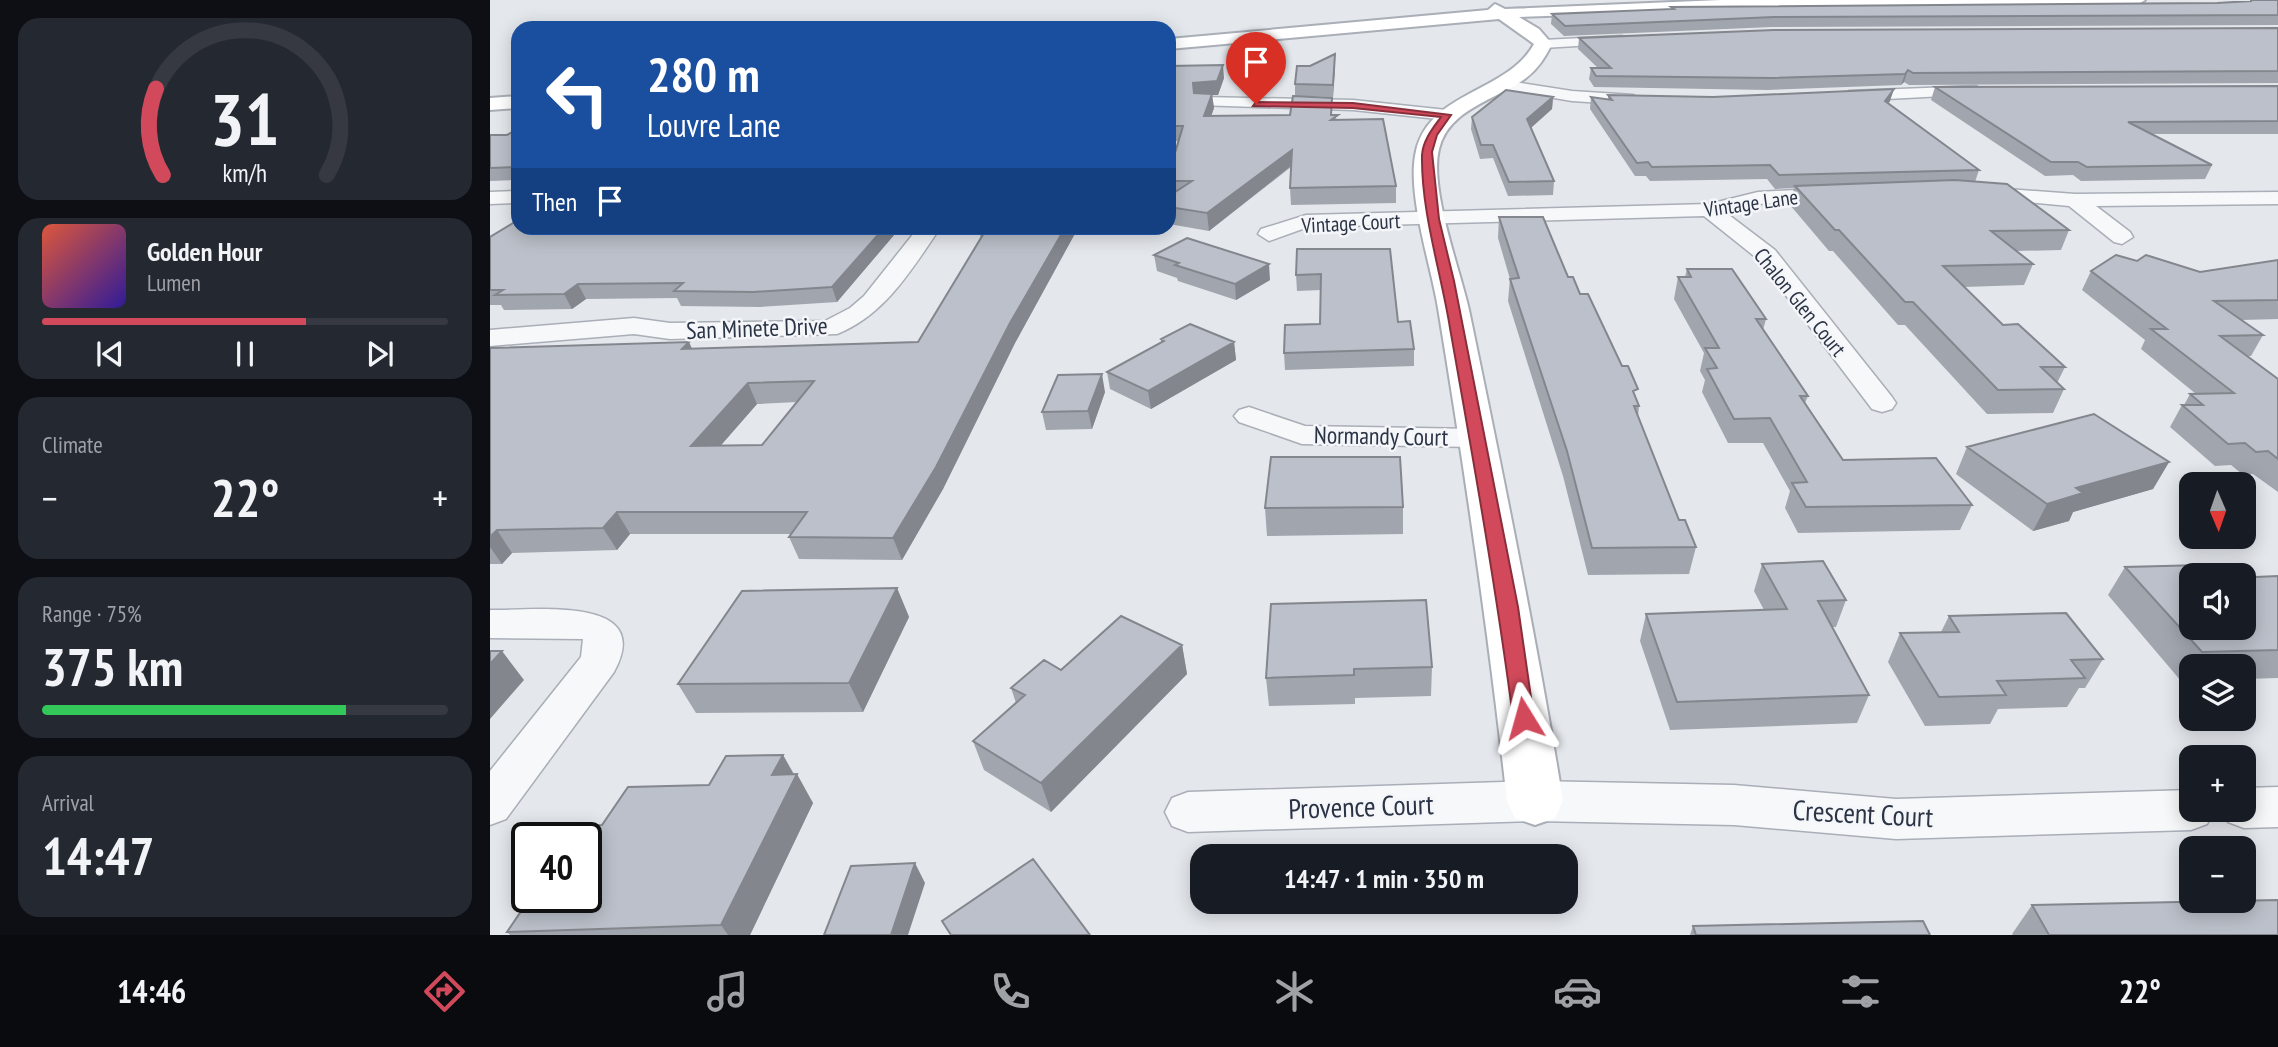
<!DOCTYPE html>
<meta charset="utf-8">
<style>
:root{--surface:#171b24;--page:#242831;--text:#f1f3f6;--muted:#9ea1a6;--line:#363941;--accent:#d1495b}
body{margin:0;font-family:"PT Sans Narrow",sans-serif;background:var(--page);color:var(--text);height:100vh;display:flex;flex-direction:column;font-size:26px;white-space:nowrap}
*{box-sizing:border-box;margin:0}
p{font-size:23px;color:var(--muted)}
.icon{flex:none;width:38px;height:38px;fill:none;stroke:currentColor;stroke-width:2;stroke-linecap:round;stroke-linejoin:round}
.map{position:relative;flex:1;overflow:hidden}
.details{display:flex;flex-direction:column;gap:18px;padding:18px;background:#0d0f14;width:490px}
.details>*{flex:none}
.hud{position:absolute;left:21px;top:21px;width:665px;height:214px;border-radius:21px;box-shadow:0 4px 18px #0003;background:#1a4fa0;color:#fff;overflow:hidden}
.needle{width:46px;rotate:178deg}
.fabs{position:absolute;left:1689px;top:472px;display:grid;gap:14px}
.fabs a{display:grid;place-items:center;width:77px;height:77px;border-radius:14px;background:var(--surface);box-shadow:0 4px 18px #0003;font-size:35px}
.speed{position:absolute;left:21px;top:822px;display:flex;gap:14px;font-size:35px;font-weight:700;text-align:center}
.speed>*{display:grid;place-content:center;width:91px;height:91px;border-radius:50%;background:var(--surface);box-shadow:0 4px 18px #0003;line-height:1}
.speed .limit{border:4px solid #111;border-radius:10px;background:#fff;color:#111}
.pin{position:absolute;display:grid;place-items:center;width:60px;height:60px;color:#fff;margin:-72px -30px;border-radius:50% 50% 50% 0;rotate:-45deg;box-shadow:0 0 7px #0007}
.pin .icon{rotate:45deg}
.me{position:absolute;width:77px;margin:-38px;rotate:352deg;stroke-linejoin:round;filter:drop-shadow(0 0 5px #0008)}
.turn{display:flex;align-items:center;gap:24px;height:147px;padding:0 21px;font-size:32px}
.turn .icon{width:91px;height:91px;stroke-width:2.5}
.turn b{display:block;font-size:49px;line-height:60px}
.then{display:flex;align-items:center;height:66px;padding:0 21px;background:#0003;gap:14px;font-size:26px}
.big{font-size:52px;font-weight:700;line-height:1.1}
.details .widget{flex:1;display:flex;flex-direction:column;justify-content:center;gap:10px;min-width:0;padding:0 24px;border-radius:21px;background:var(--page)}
.details .dial{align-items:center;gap:0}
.dial svg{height:182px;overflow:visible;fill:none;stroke:var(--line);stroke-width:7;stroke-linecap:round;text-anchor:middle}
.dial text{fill:var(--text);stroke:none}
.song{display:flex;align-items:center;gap:21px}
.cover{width:84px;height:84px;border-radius:10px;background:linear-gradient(135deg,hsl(10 70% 55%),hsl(250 70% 35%))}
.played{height:7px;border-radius:4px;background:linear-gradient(90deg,var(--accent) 65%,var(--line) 65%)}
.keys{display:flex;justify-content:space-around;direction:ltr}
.heat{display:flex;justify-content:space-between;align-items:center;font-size:38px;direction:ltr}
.charge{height:10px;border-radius:5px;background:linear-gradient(90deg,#34c759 75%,var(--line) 0)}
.trip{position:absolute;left:700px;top:844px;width:388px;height:70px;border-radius:21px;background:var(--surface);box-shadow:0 4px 18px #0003;font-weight:700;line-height:70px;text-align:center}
.dock{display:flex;height:112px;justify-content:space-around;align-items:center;background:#090b0e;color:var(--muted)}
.dock .icon{width:49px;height:49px}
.dock .on{color:var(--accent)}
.dock b{font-size:32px;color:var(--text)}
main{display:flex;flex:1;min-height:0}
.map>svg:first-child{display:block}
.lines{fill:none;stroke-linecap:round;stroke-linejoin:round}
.street-casing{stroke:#a9aeb7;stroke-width:3}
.secondary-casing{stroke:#a9aeb7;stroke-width:4}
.street{fill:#f7f8fa;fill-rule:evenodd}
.secondary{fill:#fff;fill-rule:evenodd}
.wall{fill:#a1a5ae;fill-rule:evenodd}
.shaded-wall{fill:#83868d}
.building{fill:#bbc0ca;stroke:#83868d;stroke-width:2;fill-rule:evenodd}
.route{fill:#d1495b;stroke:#882f3b;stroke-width:2}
.labels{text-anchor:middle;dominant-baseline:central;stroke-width:5;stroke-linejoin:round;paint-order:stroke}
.far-street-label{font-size:21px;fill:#2b3445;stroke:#f4f6f9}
.street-label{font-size:24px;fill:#2b3445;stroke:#f4f6f9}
.near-street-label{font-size:28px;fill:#2b3445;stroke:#f4f6f9}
</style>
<main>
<section class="details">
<div class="widget dial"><svg viewBox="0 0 100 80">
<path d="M14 69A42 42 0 1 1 86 69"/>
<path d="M14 69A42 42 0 0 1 11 31" stroke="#d1495b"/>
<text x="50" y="56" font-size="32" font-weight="700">31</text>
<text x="50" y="72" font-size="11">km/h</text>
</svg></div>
<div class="widget">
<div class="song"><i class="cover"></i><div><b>Golden Hour</b><p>Lumen</p></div></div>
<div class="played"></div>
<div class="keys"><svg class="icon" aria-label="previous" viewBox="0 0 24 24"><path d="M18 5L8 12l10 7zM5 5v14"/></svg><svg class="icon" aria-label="pause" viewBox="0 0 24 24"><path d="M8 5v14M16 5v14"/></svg><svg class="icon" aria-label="next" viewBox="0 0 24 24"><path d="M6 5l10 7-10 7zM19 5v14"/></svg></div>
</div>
<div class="widget"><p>Climate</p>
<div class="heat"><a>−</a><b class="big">22°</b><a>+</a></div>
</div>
<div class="widget"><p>Range · 75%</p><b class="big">375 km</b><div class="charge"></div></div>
<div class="widget"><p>Arrival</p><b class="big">14:47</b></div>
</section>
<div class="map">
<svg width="1788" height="935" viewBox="0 0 1788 935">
<rect width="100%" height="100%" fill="#e4e7ec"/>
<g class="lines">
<defs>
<path id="street" d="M1132,36L1139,40L1137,43L1053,48L1046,44L1053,40Z
M1011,80L1082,91L1143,95L1151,100L1143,105L1082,101L1005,88V82Z
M1486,86L1494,91L1492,94L1359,101L1351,96L1359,91Z
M713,97L863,100L957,110L966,115L957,120L863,110L707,105V99Z
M1490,187L1585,194L1788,192V204L1606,206L1640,232L1643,237L1632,244L1624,242L1579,206L1483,197L1480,193L1483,189Z
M1344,188L1351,190L1354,194L1351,198L1268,204L1235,212L1285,250L1402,397L1406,403L1402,409L1392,412L1382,409L1269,260L1214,216L818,227L779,241L768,234L771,229L816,215L1219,204L1268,192Z
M28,191V203L0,204V192Z
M428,228H450C422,269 395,315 347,334L180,339L144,334L0,346V330L144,318L180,323L335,321L360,308L374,296Z
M759,407L815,426L985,429L996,432L1000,438L996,444L985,447L812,444L749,422L744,416L749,410Z
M0,610C41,611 167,594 124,672L16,819L0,825V771L91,657L93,639L0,638Z
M1045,781L1244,785L1406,799L1701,790V810H1724L1717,824L1701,830L1406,839L1244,825L1045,821L698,832L682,826L675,812L682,798L698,792Z
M1788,787V827L1754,828L1738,822L1732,810H1754V788Z"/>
<path id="secondary" d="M1231,0H1655L1647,5L1293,8L1029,17L1049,29L1062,44C1055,57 1049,68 1036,78C1007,100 959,108 949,149C939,189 970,269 979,310C1013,474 1046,636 1073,801L1065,818L1045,825L1025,818L1017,801C999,636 975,472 948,308C941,265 916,192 926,151C940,91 1017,93 1044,44L1009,19L679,49V39L998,10L1005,4L1015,9Z
M28,96V108L0,110V98Z"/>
</defs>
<!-- street casing -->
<use href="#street" class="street-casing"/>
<!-- secondary casing -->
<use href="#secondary" class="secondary-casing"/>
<!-- street -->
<use href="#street" class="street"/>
<!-- secondary -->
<use href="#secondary" class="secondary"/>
</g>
<!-- wall -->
<path class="wall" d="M1760,0H1788V25L1282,27L1074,36L1061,24L1062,14L1181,9V7L1727,3L1760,1Z
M1788,28V83L1419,85L1414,82L1411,85L1278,90L1104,87L1099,79L1101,68H1108L1088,49L1089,38Z
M845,65L843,97L805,96V84Z
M679,66L734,78L728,95H722L724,108L721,116L842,115L848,120L906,186V203L801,205L800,188L801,167L719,231L679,224V173L688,141H679Z
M1788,86V134H1662L1722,165L1715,179L1591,181L1583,175L1555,176L1441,100L1445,87Z
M1118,95L1400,101L1398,104L1489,170L1485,182L1579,230L1571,250L1526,251L1543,264L1534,285L1474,287L1513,325L1575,367L1567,383L1574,389L1563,413L1497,414L1415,325H1408L1343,251H1339L1300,205L1304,188L1285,189L1277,179L1160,181L1156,176H1145L1100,109L1101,97L1118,100Z
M1063,97L1062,109L1041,128L1064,181L1063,195L1018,196L1003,158L990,159L981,129L982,117Z
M28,129V180L0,181V135H17Z
M1009,217L1078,277L1090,294L1146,398L1149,406L1148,416L1189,520L1206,547L1199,574L1098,575L1073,476L1018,301L1020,279L1008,238Z
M410,228L347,302L270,307L191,306L187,298L96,299L82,309L14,310L11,305H0V237Z
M488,228H588L525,343L453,489L412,560L309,559L299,537L301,534H140L127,550L22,553L12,564H0V348L202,349L428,342L491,238ZM307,402L272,445H231L267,404Z
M807,249L908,322L924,349V366L795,370L794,353L830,324L831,290L807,291L806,275Z
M664,255L780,280L746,300L688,281L687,278L667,271Z
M1788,260V319L1752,320L1773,335L1761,356H1757L1788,379V492L1763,474H1752L1741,465L1725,466L1680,427L1692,405H1694L1700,394H1706L1651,349L1655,340L1592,290L1601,271L1647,261L1710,272Z
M1197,269L1276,319L1273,330L1318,396L1315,403L1353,460L1482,505L1470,530L1308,533L1295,508L1300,491L1273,443H1238L1212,392L1215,380L1210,371L1214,353L1184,299L1188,277H1195Z
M671,339L744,342L746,360L661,409L620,389L617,372L671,342Z
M615,392L602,429L556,430L552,412Z
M1477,447L1679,462L1663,489L1583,512L1579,521L1543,531L1466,474Z
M913,507V534L777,536L775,508Z
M1272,564L1356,600L1346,627H1342L1379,695L1367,723L1180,730L1150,641L1156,614L1274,610L1264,591Z
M1635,567L1766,577L1788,576V678L1754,679V667H1701V681H1691L1618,595Z
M407,588L419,617L373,712L206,713L188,684Z
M781,604L942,667L941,696L865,698V704L779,706L776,678Z
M1459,616L1613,659L1595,688H1589L1577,707L1508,709L1500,724L1435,726L1398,662L1410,633L1451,632Z
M692,645L697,674L561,812L494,770L483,741L526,703L521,688L571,670Z
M293,755L304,774L323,803L260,935H20L17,932L112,825L219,785Z
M1542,905L1788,935H1523L1522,934Z
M1203,926L1440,935H1200Z"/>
<!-- shaded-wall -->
<path class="shaded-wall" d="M845,54V65L843,97V85Z
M733,65L734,78L728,95H722L724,108L716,131L705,107L703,83Z
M1418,70L1414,82L1411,85L1415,74Z
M1404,89L1400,101L1391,114L1395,101Z
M1063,97L1062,109L1036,132L1037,119Z
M802,150V165L719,231L717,213Z
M394,228H410L347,302L342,287Z
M575,228H588L525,343L453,489L412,560L403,538L520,323Z
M779,264L780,280L746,300L745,284Z
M88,284L96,299L82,309L74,294Z
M199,342L208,362L192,349Z
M744,342L746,360L661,409L658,391Z
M612,374L615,392L602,429L598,411Z
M258,383L267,404L212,467L201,446Z
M1679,462L1663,489L1583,512L1579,521L1543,531L1557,504L1586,488Z
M127,512L140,534L127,550L113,528Z
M7,530L22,553L12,564L0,547V537Z
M407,588L419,617L373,712L359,683Z
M692,645L697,674L561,812L551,783Z
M12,651L34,680L0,719V664Z
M293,755L305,777L307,774L323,803L260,935H238L231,925L282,775Z
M425,863L435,883L418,935H401Z"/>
<!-- building -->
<path class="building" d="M1761,0H1788V15L1284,17L1075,26L1062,14L1184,9L1181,7L1727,3L1761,1Z
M1788,28V71L1423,73L1418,70L1415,74L1281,78L1106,76L1101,68H1121L1089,38L1284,30Z
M845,54L843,85L805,84L807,66H820Z
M733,65L727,81L703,83L704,93L722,94L714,116L800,115L803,96L842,98L841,115H848L841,120L893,119L906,186L800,188L802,150L717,213L679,207V202L682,200L679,199V196L702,181H679V173L693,126H679V66Z
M1788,86V121L1638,122L1722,165L1597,167L1588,162H1561L1445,87Z
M1404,89L1395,101L1489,170L1289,175L1280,165L1162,167L1158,162L1147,163L1101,97L1122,100L1118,95L1223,97Z
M1016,90L1063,97L1037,119L1064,181L1019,182L1003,145H991L982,117Z
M28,129V167L0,168V135H17Z
M1465,180L1517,184L1579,230L1501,231L1543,264L1453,266L1513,325L1528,324L1575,367H1551L1574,389L1508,390L1423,302H1415L1349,230H1345L1305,186Z
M1009,217H1053L1078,277H1083L1090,294H1098L1132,366H1138L1148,389L1143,391L1149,406H1144L1189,520H1195L1206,547L1102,548L1077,451L1020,279L1029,278Z
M28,220V228H394L342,287L263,292L184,291L193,283L88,284L74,294L5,295L13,290H0V237Z
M497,228H575L520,323L446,467L403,538L299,537L317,512H127L113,528L7,530L0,537V348L199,342L192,349L428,342ZM324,381L272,445L201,446L258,383Z
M697,238L779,264L745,284L685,265L689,263L664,255Z
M807,249H900L908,322L920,321L924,349L794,353L795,325L830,324L831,274L806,275Z
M1626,255L1647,261L1656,255L1710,272L1788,260V300L1724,301L1773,335L1730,336L1788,379V459L1778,451L1766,452L1755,443L1738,444L1692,405H1713L1700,394L1744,393L1661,329H1677L1601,271Z
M1197,269H1242L1276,319H1266L1318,396H1310L1353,460L1446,458L1482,505L1316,507L1302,483L1317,482L1280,418L1244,419L1217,369L1227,368L1215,348H1229L1188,277H1201Z
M700,324L744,342L658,391L617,372L674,341L671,339Z
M612,374L598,411L552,412L568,375Z
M1604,414L1679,462L1586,488L1593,493L1557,504L1477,447Z
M781,457H910L913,507L775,508Z
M1333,561L1356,600L1328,601L1379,695L1187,702L1156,614L1297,609L1272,564Z
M1753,564L1766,577L1788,576V650L1712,652L1635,567ZM1701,576H1754V628H1701Z
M407,588L359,683L188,684L252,591Z
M936,600L942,667L864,669V675L776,678L781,604Z
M1576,613L1613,659L1581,660L1595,678L1507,681L1516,695L1449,697L1410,633L1469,632L1459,616Z
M631,616L692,645L551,783L483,741L535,695L521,688L554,660L571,670Z
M0,651H12L0,664Z
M293,755L282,775L307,774L231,925L17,932L40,898H96V838H80L88,826L112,825L138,787L219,785L236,756Z
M543,859L600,935H461L452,921Z
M425,863L401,935H334L361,866Z
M1788,900V935H1559L1542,905Z
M1433,921L1440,935H1206L1203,926Z"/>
<!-- route -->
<path class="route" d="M766,102L863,103L961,115L947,135L942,152L949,219L964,281L1028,607L1044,718L1041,724L1034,726L1026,724L1023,718C1006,587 983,458 960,328C951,272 931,212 932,155C933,140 943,128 951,117L863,108L763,106Z"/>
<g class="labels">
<!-- far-street labels -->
<g class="far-street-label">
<text transform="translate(1261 203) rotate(-8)">Vintage Lane</text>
<text transform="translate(861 223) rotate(-3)">Vintage Court</text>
<text transform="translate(1310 302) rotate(51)">Chalon Glen Court</text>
</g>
<!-- street labels -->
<g class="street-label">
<text transform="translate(267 328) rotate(-2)">San Minete Drive</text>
<text transform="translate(891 436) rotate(1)">Normandy Court</text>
</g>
<!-- near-street labels -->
<g class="near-street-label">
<text transform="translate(871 806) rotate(-2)">Provence Court</text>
<text transform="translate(1373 813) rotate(3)">Crescent Court</text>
</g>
</g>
</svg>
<div class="fabs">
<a><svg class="needle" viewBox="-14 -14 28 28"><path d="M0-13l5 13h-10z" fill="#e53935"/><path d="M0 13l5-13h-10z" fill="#9ea1a6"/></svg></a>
<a><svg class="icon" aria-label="sound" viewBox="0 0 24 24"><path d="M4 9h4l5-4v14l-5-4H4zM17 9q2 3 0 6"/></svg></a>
<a><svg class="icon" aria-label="layers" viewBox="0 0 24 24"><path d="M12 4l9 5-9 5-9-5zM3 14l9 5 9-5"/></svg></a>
<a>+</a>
<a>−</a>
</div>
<div class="speed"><div class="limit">40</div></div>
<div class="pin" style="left:766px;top:104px;background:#d93025"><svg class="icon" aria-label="arrive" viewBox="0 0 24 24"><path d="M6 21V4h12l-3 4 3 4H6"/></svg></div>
<svg class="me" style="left:1034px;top:718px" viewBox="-20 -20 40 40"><path d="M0-17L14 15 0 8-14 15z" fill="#d1495b" stroke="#fff" stroke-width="4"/></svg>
<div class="trip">14:47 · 1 min · 350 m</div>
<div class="hud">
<div class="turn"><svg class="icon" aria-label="left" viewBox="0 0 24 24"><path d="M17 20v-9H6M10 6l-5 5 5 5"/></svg><div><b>280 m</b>Louvre Lane</div></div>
<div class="then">Then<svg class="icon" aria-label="arrive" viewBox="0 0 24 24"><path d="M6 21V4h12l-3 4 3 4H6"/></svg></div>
</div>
</div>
</main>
<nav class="dock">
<b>14:46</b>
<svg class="icon on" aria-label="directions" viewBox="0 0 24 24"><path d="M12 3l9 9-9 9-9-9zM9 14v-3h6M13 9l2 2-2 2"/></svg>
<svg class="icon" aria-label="music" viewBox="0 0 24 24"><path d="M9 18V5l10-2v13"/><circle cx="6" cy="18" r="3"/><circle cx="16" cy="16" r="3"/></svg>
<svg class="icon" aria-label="phone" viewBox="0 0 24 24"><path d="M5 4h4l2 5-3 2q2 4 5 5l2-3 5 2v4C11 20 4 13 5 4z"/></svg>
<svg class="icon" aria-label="climate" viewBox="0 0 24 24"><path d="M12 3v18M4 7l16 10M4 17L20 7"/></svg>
<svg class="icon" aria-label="car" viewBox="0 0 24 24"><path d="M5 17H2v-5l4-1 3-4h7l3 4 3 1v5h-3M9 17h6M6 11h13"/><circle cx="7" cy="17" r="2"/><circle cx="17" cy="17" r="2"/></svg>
<svg class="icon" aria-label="filters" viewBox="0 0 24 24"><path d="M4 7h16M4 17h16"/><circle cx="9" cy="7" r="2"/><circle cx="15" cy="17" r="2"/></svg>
<b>22°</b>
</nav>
